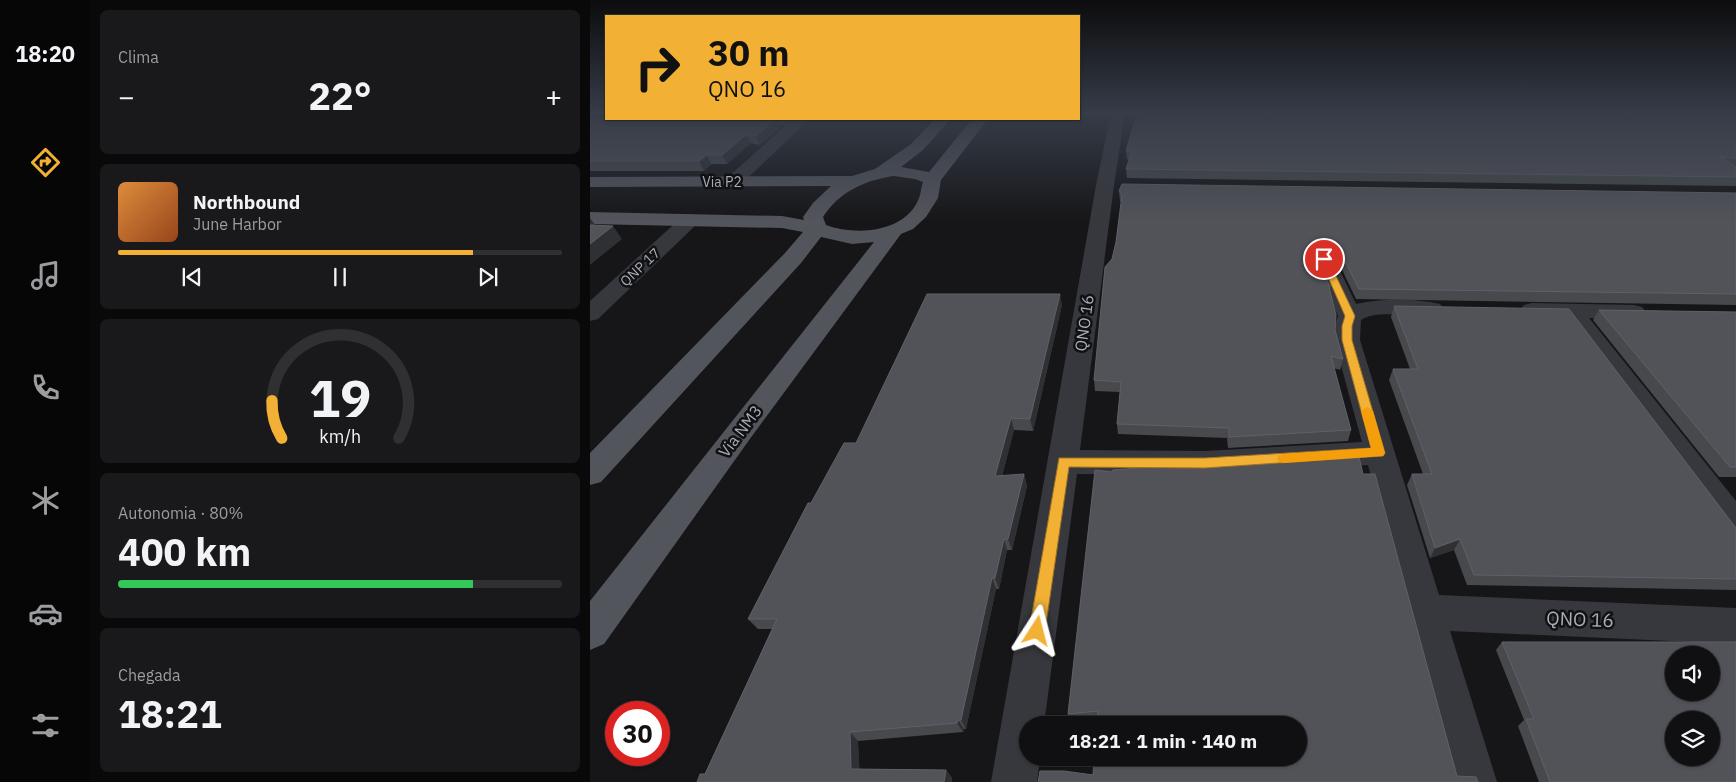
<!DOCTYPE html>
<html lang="pt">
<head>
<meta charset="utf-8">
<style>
	:root { --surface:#101012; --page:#19191b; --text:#f1f3f6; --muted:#9c9d9f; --line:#303032; --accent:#f2b134 }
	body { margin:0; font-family:"IBM Plex Sans",sans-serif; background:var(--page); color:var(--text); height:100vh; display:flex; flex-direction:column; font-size:19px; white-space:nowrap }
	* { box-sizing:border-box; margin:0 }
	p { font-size:16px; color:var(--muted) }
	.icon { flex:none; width:28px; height:28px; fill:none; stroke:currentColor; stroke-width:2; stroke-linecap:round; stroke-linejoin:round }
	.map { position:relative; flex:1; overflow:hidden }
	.sheet { display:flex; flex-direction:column; gap:10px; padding:10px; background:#09090a; width:500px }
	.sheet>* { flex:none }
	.top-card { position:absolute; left:15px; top:15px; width:475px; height:105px; border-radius:0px; box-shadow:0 1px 4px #0004,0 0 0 1px var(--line); background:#f2b134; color:#111; overflow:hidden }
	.fabs { position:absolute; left:1075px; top:646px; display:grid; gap:10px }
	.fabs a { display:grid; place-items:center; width:55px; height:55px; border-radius:50%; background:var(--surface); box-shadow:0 1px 4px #0004,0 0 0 1px var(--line); font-size:25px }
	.speed { position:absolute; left:15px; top:701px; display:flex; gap:10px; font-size:25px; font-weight:700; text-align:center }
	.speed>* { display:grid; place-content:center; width:65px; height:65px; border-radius:50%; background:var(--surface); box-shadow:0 1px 4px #0004,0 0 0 1px var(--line); line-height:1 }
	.speed .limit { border:8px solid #d22; background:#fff; color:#111 }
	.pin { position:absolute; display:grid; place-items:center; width:42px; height:42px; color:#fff; margin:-21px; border:2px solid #fff; border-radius:50%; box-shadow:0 1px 5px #0007 }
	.me { position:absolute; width:55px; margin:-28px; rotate:9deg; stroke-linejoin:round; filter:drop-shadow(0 0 4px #0008) }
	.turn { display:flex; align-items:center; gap:18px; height:105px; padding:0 20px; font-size:22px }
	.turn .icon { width:65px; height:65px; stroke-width:2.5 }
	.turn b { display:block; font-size:35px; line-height:42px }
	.big { font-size:38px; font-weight:700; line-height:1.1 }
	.sheet .widget { flex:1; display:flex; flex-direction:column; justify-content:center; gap:8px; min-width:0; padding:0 18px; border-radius:8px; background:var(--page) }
	.sheet .dial { align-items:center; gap:0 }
	.dial svg { height:130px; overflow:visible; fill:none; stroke:var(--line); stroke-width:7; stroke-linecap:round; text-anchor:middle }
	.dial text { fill:var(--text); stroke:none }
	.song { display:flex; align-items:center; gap:15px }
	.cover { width:60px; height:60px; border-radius:8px; background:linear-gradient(135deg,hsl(30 70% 55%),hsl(20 70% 35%)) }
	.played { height:5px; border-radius:2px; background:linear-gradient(90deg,var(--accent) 80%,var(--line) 80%) }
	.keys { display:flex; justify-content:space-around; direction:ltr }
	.heat { display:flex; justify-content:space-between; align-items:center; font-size:28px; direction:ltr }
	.charge { height:8px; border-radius:4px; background:linear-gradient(90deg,#34c759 80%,var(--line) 0) }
	.trip { position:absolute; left:429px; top:716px; width:288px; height:50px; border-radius:25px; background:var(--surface); box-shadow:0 1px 4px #0004,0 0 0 1px var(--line); font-weight:700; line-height:50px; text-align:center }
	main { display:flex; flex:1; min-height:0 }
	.tabs { display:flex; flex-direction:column; width:90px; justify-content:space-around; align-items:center; background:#060607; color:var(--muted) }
	.tabs .icon { width:35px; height:35px }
	.tabs .active { color:var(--accent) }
	.tabs b { font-size:22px; color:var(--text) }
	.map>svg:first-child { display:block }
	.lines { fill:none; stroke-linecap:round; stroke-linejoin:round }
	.minor { fill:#37383d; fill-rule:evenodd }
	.major { fill:#53555c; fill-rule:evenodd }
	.wall { fill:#47494d }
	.shaded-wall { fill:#2f3033 }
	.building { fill:#525359; stroke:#5f6168; fill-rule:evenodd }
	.route { fill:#f2b134; stroke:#9d7322 }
	.slow { fill:#f59e0b }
	.labels { text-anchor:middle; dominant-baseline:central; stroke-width:5; stroke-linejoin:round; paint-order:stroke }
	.far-street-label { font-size:14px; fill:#a8adb8; stroke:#111113 }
	.street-label { font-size:16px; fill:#a8adb8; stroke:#111113 }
	.near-street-label { font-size:19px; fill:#a8adb8; stroke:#111113 }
</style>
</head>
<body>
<main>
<nav class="tabs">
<b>18:20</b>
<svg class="icon active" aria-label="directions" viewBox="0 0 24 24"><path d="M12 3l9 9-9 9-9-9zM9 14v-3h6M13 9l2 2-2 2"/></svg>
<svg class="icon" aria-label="music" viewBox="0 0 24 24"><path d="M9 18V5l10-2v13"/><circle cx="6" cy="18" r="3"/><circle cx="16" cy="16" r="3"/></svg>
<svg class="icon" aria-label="phone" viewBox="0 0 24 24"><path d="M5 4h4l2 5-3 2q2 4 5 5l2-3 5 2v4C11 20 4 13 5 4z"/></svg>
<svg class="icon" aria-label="climate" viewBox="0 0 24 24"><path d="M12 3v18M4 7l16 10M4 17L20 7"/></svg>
<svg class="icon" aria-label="car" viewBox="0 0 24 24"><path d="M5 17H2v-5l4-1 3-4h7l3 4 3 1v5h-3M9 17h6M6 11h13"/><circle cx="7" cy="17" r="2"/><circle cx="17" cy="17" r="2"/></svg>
<svg class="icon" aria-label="filters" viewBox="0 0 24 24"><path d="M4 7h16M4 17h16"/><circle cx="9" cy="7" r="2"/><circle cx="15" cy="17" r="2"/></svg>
</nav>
<section class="sheet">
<div class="widget"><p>Clima</p>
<div class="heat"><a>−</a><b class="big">22°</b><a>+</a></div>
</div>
<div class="widget">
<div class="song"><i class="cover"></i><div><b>Northbound</b><p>June Harbor</p></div></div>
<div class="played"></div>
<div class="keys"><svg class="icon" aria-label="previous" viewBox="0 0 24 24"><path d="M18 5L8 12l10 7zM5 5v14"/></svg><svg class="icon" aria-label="pause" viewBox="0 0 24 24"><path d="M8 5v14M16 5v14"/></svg><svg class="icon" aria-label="next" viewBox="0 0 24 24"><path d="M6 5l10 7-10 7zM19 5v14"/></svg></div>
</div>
<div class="widget dial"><svg viewBox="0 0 100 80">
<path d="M14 69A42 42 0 1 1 86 69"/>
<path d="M14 69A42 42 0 0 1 8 46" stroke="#f2b134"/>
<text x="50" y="56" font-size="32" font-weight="700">19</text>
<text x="50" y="72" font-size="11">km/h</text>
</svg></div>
<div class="widget"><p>Autonomia · 80%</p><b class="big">400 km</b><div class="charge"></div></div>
<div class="widget"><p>Chegada</p><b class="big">18:21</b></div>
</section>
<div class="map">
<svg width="1146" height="782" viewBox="0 0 1146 782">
	<rect width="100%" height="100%" fill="#161618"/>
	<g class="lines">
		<path class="minor" d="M521,113H535L524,185L490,450L615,451L772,442L744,340L745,325L748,316L723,259L726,254L734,253L742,254L766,304C792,298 825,298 850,304L854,309L850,314C830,319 786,308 771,320L770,340L849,595L1146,608V644L860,631L907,782H861L778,465L615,475L487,474L454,725H438V758H450L447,782H401L506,185Z
			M1072,113H1088L1092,117L1089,120C1082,122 1075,120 1072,113Z
			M142,119H220L149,186L143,187L137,186L134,182L137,178L196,125H149L144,123Z
			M100,214L107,216L110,220L107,224L8,319L0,321V301L93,216Z
			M942,303L1044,305L1052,307L1056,312L1052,317L1044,319L999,318L1146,501V540L1134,536L974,318L942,317L934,315L930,310L934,305Z"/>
		<path class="major" d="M345,119H361L333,150L311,167L339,172L382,119H398L351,180L348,198L336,217L323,229L311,234L162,436L14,644L0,650V601L284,242L262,244L231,237L211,263L11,482L0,485V453L195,253L213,232L192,228L0,224V212L192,216L214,220L213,217L223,203L241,186L0,187V177L262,176L285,169L321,144ZM304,176L325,179L333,182C331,187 331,193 329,198C316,233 265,236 236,225L233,217C249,192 275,180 304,176Z"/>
	</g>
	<path class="wall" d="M1146,117V186L537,178L536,169L539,160L537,159L536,151Z
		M0,118L189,128L170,145L161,143L137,164H121L114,171H0Z
		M529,191L1146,193V305L766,299L744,253L734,251L725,253L740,287V290L745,330L753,359L750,370L744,368L761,430L758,441L638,448L637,438L528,434L527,424L530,392L505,391L504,380L522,259L526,242L531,202L530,201Z
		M472,305L443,431L424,430L412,476L434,474L437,486L422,550H417L409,589H406L376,729H374L373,732L268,741L269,769L356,770L362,778L115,774L182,629H168L158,619L221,503L266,443Z
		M804,306L1146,528V590L877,585L864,550L840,558L817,485L822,474H833L799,380L803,369H820L801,317Z
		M1009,310L1146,312V477H1129L1003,320Z
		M522,472L773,474L867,776L503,775L507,720L480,722L478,714Z
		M912,642L1146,782H949L928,726L934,720L906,650Z"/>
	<path class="shaded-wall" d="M185,119L189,128L170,145L166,136Z
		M157,134L161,143L137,164L132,155Z
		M117,155L121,164L114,171L109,161Z
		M0,218L8,229L0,235Z
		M23,226L32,239L0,265V244Z
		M736,241L734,251L724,253L723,250L726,243Z
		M470,294L472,305L443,431L440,419Z
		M421,418L424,430L409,488L405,476Z
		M434,474L437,486L422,550L418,539Z
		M414,539L417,550L409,589L405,578Z
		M870,539L864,550L840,558L845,548Z
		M402,578L406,589L376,729L371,720Z
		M368,720L374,729L373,732L367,723Z
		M260,732L268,741L270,777L261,769Z
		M356,770L362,778V782H354Z"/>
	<path class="building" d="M547,113H963L1146,117V159L1130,156L1146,167V177L536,169L542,151H536Z
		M0,118L16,119H185L166,136L157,134L132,155H117L109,161H0Z
		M532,184L1146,193V294L769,289L746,243L736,241L726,243L723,250L740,287H739L746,315L745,330L753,359L741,356L761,430L639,437V428L527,424L531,382L504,380L515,267L522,259L526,242L532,195L529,191Z
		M0,225L23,226L0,244Z
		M337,294H470L440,419L421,418L405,476L434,474L418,539H414L405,578H402L371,720H368L367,723L260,732L261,769L356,770L354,782H107L110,774H115L187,619H158L218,503H221L254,443H266Z
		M804,306L979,309L1146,528V579L884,575L870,539L845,548L822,474H842L803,369H828Z
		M1009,310L1146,312V467H1140Z
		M769,457L773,474H785L867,776L886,777L888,782H448L450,771H474L503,775L504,758H708V725H507L508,711L478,714L505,470L522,472L523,470L575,466H616Z
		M912,642H1146V782H960L936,719H944ZM1084,655H1121V692H1084ZM1084,720H1121V758H1084Z"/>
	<linearGradient id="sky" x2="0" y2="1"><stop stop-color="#0c0c0d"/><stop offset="0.51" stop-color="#363c48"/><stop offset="1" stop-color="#363c48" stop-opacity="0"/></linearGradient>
	<rect width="1146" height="222" fill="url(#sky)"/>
	<path class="route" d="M734,256L738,259L765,316L762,326V340L795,453L793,456L615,468L479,467L455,631L453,637L447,639L442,637L439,631L469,458H615L781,448L752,340V326L755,316L730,259Z"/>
	<path class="slow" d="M777,407L783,411L795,453L793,456L694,463L689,462L687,459L689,455L694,454L781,448L771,411Z"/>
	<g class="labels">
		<g class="far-street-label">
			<text x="132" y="182">Via P2</text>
			<text transform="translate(50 267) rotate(-43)">QNP 17</text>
		</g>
		<g class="street-label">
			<text transform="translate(494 323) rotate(-82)">QNO 16</text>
			<text transform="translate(150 431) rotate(-53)">Via NM3</text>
		</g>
		<g class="near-street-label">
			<text transform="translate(990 619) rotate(2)">QNO 16</text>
		</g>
	</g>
</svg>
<div class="fabs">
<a><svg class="icon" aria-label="sound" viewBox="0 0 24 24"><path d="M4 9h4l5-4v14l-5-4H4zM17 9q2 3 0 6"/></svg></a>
<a><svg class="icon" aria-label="layers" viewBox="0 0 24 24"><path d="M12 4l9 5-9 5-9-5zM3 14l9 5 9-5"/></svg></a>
</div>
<div class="speed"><div class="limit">30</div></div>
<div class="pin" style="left:734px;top:259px;background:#d93025"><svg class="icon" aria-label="arrive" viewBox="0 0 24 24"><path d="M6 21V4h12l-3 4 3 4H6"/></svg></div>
<svg class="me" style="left:447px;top:631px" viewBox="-20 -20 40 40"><path d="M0-17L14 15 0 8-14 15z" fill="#f2b134" stroke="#fff" stroke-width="4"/></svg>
<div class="trip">18:21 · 1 min · 140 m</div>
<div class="top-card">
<div class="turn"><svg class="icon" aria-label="right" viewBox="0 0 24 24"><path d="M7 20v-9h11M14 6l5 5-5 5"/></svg><div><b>30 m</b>QNO 16</div></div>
</div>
</div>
</main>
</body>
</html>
